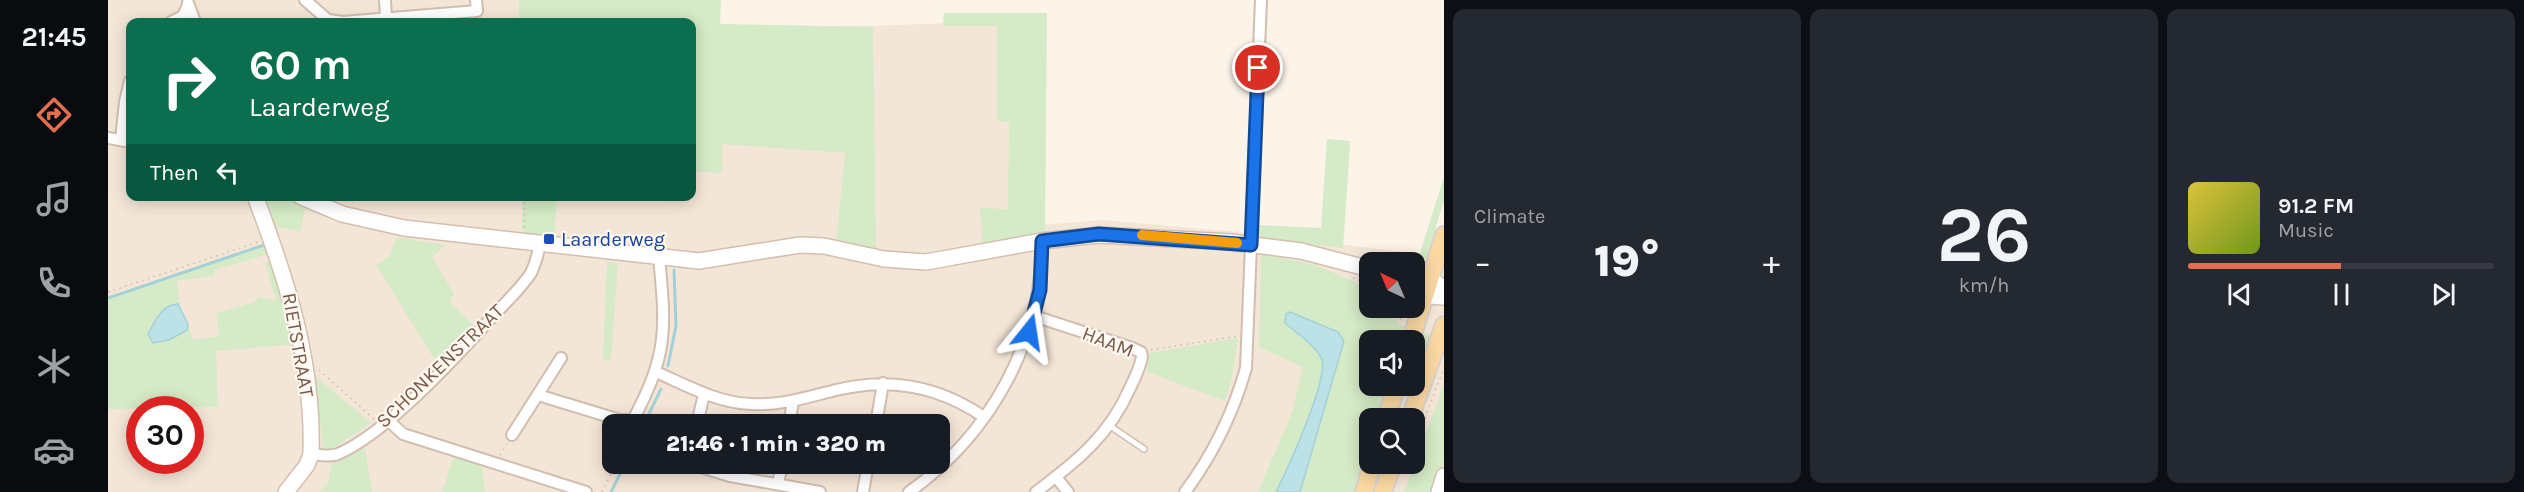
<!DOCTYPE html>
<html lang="en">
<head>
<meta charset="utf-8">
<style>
	:root { --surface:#171b24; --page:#242831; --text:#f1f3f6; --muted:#9ea1a6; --line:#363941; --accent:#e46e4f }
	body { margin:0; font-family:Karla,sans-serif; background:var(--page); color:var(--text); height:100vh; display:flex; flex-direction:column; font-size:22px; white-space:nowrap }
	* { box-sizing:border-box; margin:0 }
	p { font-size:20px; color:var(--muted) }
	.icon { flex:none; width:33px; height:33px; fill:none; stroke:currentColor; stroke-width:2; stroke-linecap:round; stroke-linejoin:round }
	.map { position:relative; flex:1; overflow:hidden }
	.sheet { display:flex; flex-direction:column; gap:9px; padding:9px; background:#0d0f14; width:1080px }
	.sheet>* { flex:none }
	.top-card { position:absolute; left:18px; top:18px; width:570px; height:183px; border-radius:12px; box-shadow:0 3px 15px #0003; background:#0b6e4f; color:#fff; overflow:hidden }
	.needle { width:39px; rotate:316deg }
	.tools { position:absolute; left:1251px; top:252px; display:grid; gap:12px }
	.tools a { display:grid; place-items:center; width:66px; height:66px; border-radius:12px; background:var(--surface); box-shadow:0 3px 15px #0003; font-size:30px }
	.speed { position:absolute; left:18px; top:396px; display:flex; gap:12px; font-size:30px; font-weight:700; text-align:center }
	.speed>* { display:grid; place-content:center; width:78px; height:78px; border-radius:50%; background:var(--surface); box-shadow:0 3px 15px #0003; line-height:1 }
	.speed .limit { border:9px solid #d22; background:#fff; color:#111 }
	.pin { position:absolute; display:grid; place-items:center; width:51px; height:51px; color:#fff; margin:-26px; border:3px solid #fff; border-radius:50%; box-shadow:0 2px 6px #0007 }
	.me { position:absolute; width:66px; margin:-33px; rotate:15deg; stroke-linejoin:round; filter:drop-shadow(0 0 4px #0008) }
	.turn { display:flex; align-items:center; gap:21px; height:126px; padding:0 24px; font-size:27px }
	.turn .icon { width:78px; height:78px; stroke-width:2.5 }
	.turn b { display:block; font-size:42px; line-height:51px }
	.then { display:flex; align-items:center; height:57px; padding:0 24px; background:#0003; gap:12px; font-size:22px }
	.big { font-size:45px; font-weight:800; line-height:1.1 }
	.sheet .card { flex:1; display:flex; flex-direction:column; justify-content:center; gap:9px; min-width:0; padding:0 21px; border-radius:12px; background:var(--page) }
	.sheet .dial { align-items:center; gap:0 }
	.dial b { font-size:78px; line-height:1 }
	.song { display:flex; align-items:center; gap:18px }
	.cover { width:72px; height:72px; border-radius:9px; background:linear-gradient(135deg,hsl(50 70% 55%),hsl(80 70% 35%)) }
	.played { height:6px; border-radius:3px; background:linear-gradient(90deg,var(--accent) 50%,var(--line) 50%) }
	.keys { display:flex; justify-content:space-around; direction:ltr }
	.heat { display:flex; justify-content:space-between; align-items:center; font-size:33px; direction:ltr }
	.sheet .tiles { flex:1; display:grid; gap:9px; grid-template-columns:repeat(3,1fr) }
	.trip { position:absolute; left:494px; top:414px; width:348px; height:60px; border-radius:12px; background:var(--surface); box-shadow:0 3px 15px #0003; font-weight:800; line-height:60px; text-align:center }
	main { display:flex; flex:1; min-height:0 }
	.tabs { display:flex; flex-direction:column; width:108px; justify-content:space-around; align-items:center; background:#090b0e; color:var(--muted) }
	.tabs .icon { width:42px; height:42px }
	.tabs .on { color:var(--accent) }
	.tabs b { font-size:27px; color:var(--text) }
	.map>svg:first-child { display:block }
	.residential { fill:#f4e6d7; fill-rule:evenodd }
	.green { fill:#d5eac6 }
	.water { fill:#bce1e6; stroke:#a3d1d8; stroke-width:1.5 }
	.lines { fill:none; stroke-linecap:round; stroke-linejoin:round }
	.stream { stroke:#a3d1d8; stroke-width:3 }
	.lane-casing { stroke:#d1beb0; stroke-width:8 }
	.street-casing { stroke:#d1beb0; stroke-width:14 }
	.secondary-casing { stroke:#d4beae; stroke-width:18 }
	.primary-casing { stroke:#d9d1cd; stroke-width:20 }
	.path { stroke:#d7b6a3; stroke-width:1.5; stroke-dasharray:1.5 4.5; stroke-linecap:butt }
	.lane { stroke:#fff; stroke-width:5 }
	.street { stroke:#fff; stroke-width:10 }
	.secondary { stroke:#fff; stroke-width:15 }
	.primary { stroke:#fad8a2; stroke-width:16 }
	.route-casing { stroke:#114b97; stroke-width:15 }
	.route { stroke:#1a73e8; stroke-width:10 }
	.slow { stroke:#f59e0b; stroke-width:10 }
	.transit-dot { fill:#1a4fb4; stroke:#fff8ef; stroke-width:2 }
	.labels { text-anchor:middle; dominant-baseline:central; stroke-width:4.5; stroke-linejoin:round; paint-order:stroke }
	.transit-label { font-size:20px; fill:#164399; stroke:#fff8ef; text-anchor:start }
	.street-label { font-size:20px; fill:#775a4c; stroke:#fff8ef }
</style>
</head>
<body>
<main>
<nav class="tabs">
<b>21:45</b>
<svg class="icon on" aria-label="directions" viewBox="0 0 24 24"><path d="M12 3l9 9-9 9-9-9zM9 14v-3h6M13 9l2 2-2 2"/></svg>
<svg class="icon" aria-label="music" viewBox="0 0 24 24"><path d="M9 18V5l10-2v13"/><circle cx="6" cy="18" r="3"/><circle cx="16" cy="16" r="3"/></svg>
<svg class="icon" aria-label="phone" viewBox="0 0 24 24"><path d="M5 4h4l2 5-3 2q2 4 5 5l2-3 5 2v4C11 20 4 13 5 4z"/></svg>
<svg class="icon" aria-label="climate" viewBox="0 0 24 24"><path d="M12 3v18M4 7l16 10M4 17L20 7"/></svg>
<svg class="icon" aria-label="car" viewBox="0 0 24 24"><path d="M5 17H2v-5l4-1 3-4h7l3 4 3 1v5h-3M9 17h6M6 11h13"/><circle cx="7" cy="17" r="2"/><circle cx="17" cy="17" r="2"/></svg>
</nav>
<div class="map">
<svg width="1336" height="492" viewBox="0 0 1336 492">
	<rect width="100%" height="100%" fill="#fcf4e8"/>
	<path class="residential" d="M0,0H419L420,22H22V196H584V32L932,20L933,225L994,220L1121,231L1305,253L1336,260V492H0ZM1262,262H1306V308H1262ZM1262,340H1306V386H1262ZM32,410H82V460H32ZM1262,418H1306V464H1262ZM504,424H831V464H504Z"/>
	<path class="green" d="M411,0H613L612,24L765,27L768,251L728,244L737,153L614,144V173L584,172V22H363L411,18Z
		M836,13H939L937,237L875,247L872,208L900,209L901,122L889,121V26H835Z
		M1219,139L1241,141L1242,145L1235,248L1148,237L1149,225L1213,228Z
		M1336,177V201L1318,259H1310Z
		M152,197H184L202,209L219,213L218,217L197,210L192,231L168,227L160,205Z
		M414,197H449L446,241L414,237Z
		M288,237L338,245L324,257L346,294L342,301L369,329L330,365L268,265L282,256Z
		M160,244L163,253L107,270L106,276L69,281L72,307L70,304L51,315L41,338L45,343L61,340L79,330L80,324L85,340L111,336L108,313L147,302L151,297L168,301L157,263L165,261L189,347L180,345L108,351L110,407L0,409V299Z
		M1153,253L1210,266L1261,288L1262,308H1282L1290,323L1301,329L1297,340H1262V386H1283L1273,418H1262L1261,454L1249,492H1192L1234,350L1230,332L1183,312L1178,313V324C1188,333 1210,346 1214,360C1220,381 1179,470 1168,492H1150L1184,413L1195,367L1151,347Z
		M499,262L510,263L503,361L495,359Z
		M1311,331L1322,335L1307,379V346Z
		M1130,338L1124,378L1117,401L1039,372L1041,353Z
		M206,375L263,423L220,452L215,448Z
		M1336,384V461L1326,492H1296Z
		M257,448L264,492H211L220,483L224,462Z
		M346,456L374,464L377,492H334Z"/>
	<path class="water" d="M70,304L80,324L79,330L61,340L45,343L40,334C48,320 53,305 70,304Z
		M1182,312L1230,332L1236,341L1192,492H1168C1179,470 1220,381 1214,360C1209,346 1188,333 1177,323L1178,314Z"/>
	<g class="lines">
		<path class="stream" d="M0,298L159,244
			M560,366L568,326L566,270
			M536,424L553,389
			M503,492L517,464"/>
		<defs>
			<path id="lane" d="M1002,426L1036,449"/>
			<path id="street" d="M197,0L220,20L235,22L369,11L368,0
				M277,0L278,18
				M80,3L87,22
				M63,22L75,16L80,5
				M0,138L22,142
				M13,140L17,102L22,81
				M926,316L1024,348L1033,352L1034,357C1032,368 1027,378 1022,388C1001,436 969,461 928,492
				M548,372C578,385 609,403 643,404C673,406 699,397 728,390C781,377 831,386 876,417
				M430,395L512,420H525C560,354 558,330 551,257
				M280,420L295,434L478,492
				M589,424L596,394
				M681,424L685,402
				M768,424L775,383
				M404,435L453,358
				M203,454C212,455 222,457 230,454C279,433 350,355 387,314C399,301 413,288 423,273C428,263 430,254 432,243
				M583,464L622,476L712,492
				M948,477L960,492
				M670,484L674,464
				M755,492L760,464
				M801,492C883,434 934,341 934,241
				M1077,492C1106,453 1125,414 1138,368L1153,0"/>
			<path id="secondary" d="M147,196C179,280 206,363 203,454L199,465L178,492
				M192,196L234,214L296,228L591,261L692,245L716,246L776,259L818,262L934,241L991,235L1123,242L1193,251L1262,269
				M1306,275L1322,278L1336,289
				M1306,291L1317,296L1336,297
				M1331,492L1336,476"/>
			<path id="primary" d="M1303,340L1336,235
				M1278,418L1289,386
				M1302,418L1336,325
				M1256,492L1264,464
				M1275,492L1285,464"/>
		</defs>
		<use href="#lane" class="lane-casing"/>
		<use href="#street" class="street-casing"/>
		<use href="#secondary" class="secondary-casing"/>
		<use href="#primary" class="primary-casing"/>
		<path class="path" d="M416,196L417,229
			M1273,261L1281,262
			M1245,278L1262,285
			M0,292L150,242
			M1286,308L1294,322
			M1043,350L1130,336
			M211,370L266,419
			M1306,446L1336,368
			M392,455L399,444
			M1298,469L1300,464
			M494,492L508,464"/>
		<use href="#lane" class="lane"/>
		<use href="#street" class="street"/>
		<use href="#secondary" class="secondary"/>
		<use href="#primary" class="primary"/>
	</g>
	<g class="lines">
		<defs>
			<path id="route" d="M921,332L932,290L934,241L991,234L1143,245L1150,68"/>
		</defs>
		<use href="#route" class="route-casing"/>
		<use href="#route" class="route"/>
		<path class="slow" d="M1034,235L1129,243"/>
	</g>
	<rect class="transit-dot" x="435" y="233" width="12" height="12" rx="3"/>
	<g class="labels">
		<g class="transit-label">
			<text x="453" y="239">Laarderweg</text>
		</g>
		<g class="street-label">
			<text transform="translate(1000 342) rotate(21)">HAAM</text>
			<text transform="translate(190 345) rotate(80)">RIETSTRAAT</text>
			<text transform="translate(332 366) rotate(-44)">SCHONKENSTRAAT</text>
		</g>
	</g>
</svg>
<div class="tools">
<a><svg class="needle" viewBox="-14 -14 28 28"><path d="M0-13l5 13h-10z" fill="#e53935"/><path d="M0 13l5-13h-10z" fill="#9ea1a6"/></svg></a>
<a><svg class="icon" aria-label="sound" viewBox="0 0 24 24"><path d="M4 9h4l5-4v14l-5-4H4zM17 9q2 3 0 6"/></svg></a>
<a><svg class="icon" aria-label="search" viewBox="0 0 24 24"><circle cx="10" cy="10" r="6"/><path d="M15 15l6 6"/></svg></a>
</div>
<div class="speed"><div class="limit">30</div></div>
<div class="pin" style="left:1150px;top:68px;background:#d93025"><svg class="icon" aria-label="arrive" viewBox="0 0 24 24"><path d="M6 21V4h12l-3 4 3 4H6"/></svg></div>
<svg class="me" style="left:921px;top:332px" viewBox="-20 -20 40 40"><path d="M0-17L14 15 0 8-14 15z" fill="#1a73e8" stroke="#fff" stroke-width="4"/></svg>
<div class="trip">21:46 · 1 min · 320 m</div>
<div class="top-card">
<div class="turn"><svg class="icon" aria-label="right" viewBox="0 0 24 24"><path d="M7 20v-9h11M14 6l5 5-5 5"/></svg><div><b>60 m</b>Laarderweg</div></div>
<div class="then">Then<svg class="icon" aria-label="left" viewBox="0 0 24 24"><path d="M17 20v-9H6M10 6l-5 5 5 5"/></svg></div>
</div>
</div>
<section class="sheet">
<div class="tiles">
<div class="card"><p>Climate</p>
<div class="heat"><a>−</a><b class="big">19°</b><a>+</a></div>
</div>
<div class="card dial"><b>26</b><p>km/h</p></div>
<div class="card">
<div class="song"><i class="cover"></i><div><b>91.2 FM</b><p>Music</p></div></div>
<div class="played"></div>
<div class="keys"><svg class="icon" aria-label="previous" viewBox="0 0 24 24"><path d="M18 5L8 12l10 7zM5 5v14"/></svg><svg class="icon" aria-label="pause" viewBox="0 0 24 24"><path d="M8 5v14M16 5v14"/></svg><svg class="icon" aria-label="next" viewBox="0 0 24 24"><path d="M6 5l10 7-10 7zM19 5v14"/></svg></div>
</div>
</div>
</section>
</main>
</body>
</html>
